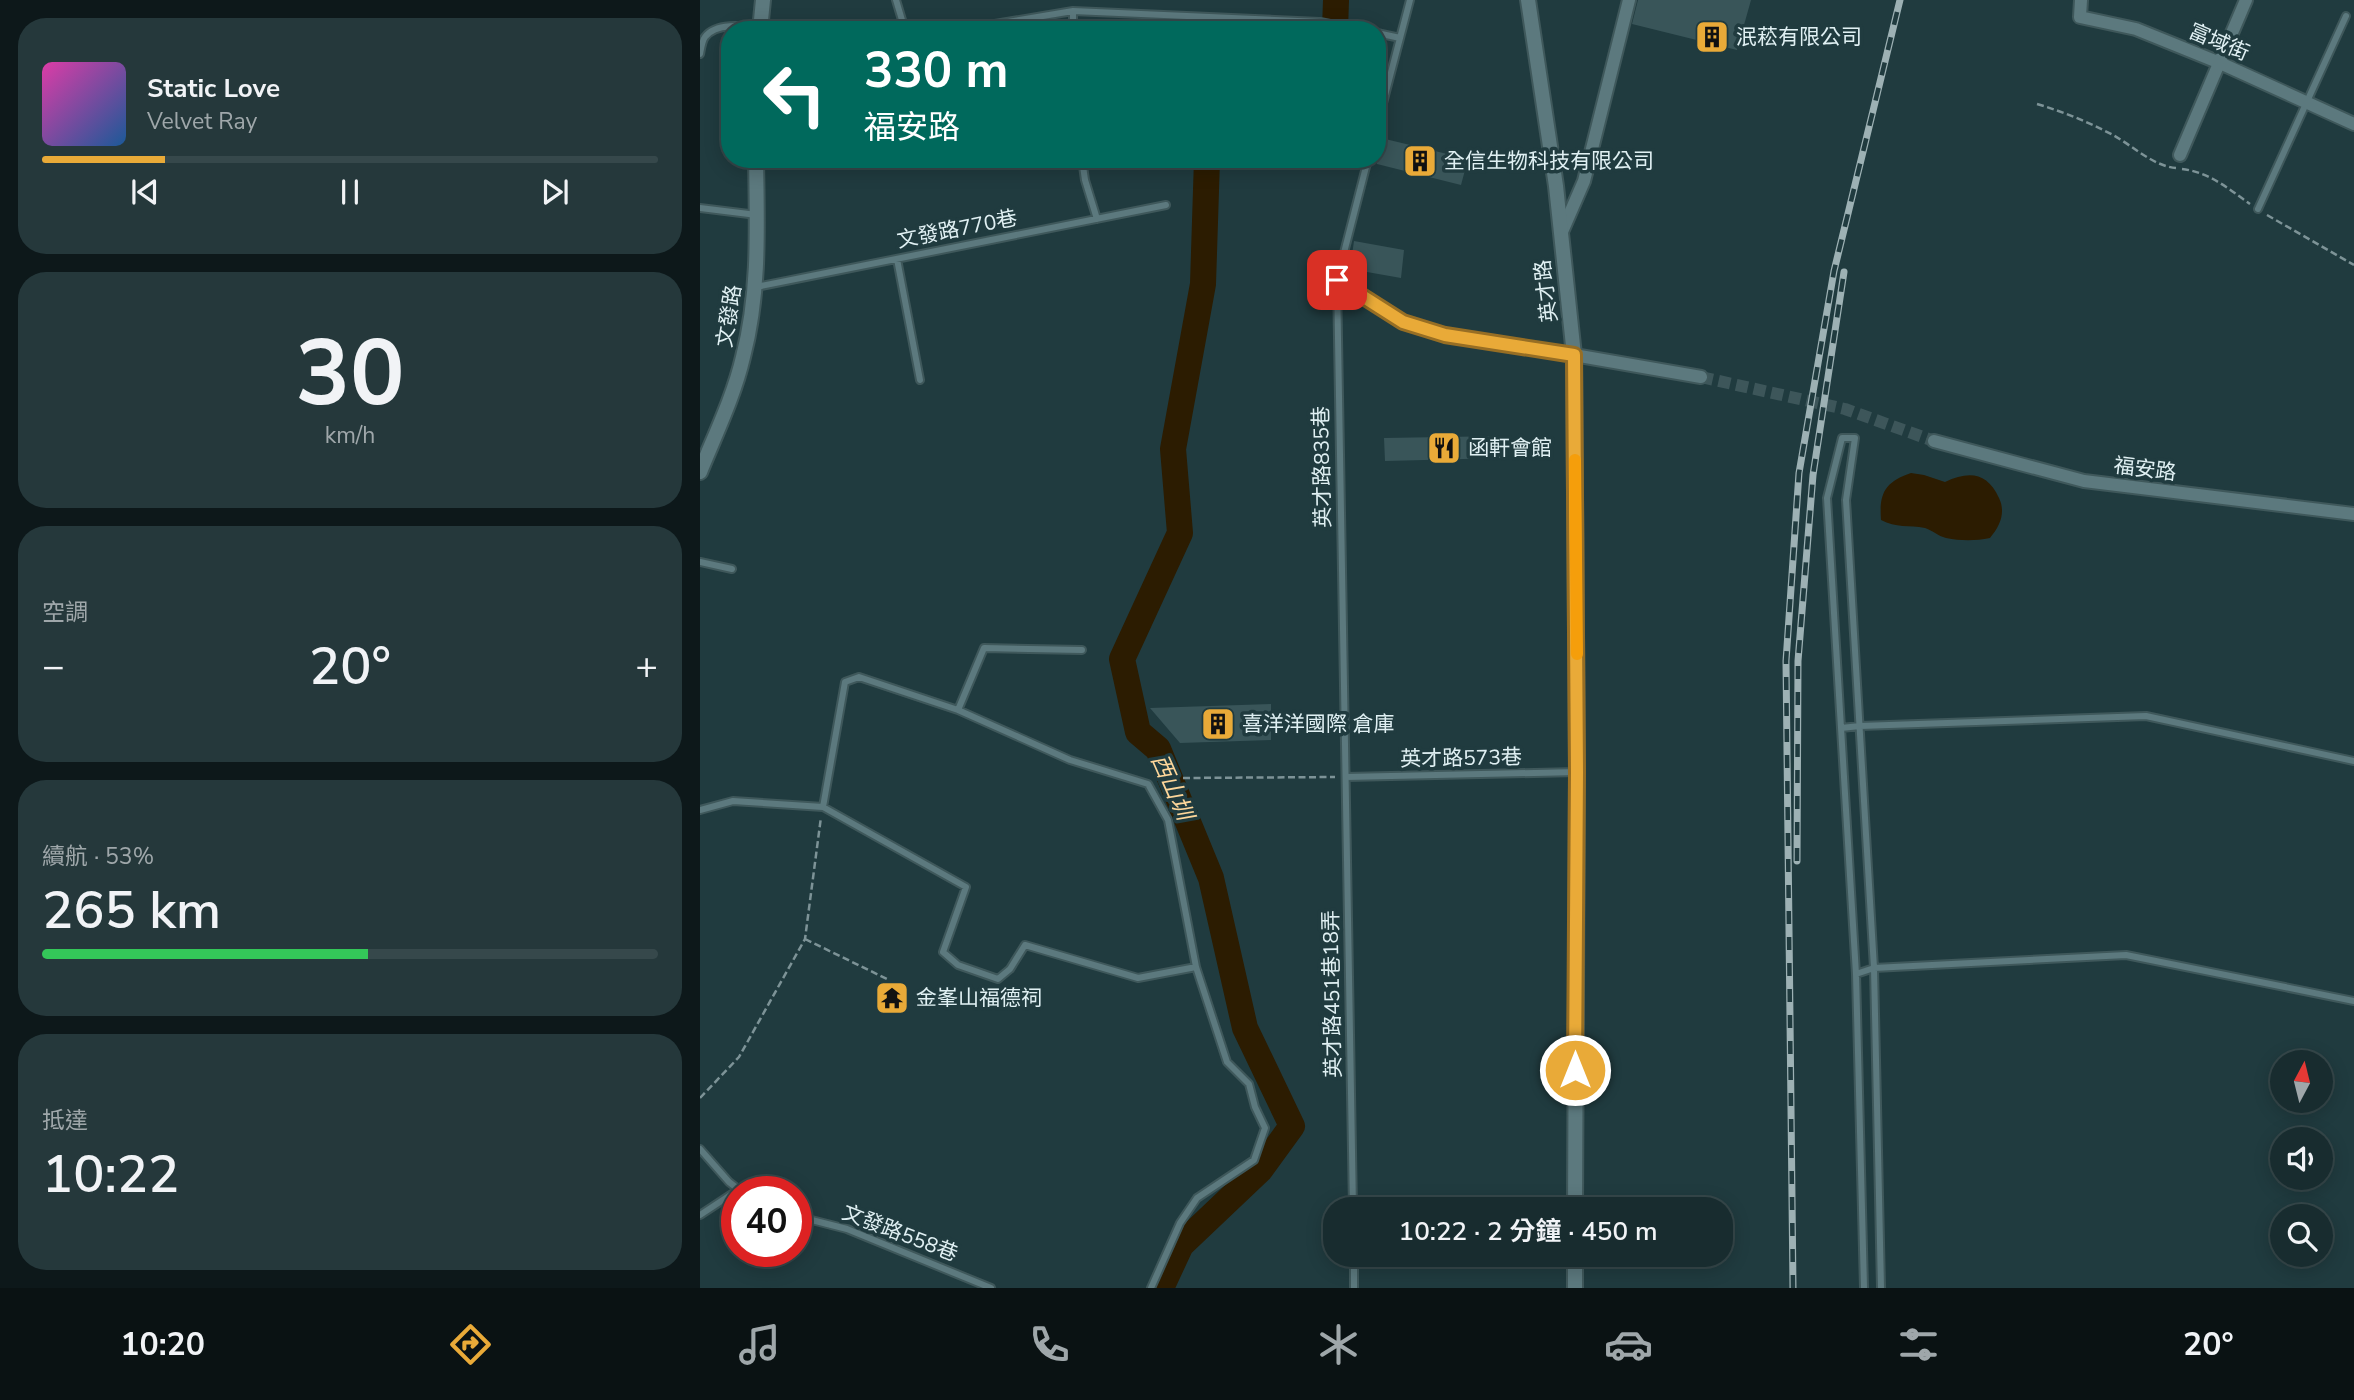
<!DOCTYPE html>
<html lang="zh-TW">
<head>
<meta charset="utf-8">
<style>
	:root { --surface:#182c2f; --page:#25383b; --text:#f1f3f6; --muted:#9fa7aa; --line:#36484b; --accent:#e9aa38 }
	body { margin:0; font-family:"Nunito Sans","Noto Sans TC",sans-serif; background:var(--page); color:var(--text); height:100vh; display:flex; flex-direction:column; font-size:26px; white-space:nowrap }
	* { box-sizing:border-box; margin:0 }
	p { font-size:23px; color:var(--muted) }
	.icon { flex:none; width:38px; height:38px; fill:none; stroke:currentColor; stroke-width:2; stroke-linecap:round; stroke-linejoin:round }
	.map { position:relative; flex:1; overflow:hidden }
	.details { display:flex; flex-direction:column; gap:18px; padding:18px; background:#0d181a; width:700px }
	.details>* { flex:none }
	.top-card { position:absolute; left:21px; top:21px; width:665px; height:147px; border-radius:28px; box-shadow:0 4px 18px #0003,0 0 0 2px var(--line); background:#00695c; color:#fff; overflow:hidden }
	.needle { width:46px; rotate:7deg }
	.fabs { position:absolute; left:1570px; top:1050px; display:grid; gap:14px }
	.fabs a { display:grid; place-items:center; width:63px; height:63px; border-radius:50%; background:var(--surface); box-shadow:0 4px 18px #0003,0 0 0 2px var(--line); font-size:35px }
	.speed { position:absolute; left:21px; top:1176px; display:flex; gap:14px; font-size:35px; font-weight:700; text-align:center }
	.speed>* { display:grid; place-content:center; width:91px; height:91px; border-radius:50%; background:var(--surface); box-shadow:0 4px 18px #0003,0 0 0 2px var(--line); line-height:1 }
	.speed .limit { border:10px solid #d22; background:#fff; color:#111 }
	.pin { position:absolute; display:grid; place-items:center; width:60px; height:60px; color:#fff; margin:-30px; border-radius:14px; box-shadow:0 4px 10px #0006 }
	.me { position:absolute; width:77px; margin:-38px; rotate:0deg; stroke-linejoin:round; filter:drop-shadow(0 0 5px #0008) }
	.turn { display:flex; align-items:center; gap:24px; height:147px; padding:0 28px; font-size:32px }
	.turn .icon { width:91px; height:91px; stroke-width:2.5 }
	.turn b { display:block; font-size:49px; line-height:60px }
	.big { font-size:52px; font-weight:600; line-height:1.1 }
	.details .card { flex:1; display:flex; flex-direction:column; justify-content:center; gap:10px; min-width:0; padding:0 24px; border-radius:28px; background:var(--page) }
	.details .dial { align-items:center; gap:0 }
	.dial b { font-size:91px; line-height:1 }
	.song { display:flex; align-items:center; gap:21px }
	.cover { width:84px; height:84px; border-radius:10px; background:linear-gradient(135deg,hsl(320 70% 55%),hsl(210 70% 35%)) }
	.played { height:7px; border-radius:4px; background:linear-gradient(90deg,var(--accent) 20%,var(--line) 20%) }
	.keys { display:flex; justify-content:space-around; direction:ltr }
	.heat { display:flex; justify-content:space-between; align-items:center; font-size:38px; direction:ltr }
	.charge { height:10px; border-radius:5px; background:linear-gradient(90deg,#34c759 53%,var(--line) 0) }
	.trip { position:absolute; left:623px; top:1197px; width:410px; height:70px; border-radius:28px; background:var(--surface); box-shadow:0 4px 18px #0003,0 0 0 2px var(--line); font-weight:600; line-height:70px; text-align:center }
	.dock { display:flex; height:112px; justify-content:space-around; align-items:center; background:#0a1213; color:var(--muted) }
	.dock .icon { width:49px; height:49px }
	.dock .on { color:var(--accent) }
	.dock b { font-size:32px; color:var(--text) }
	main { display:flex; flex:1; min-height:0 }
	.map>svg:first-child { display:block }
	.water { fill:#2c1c01 }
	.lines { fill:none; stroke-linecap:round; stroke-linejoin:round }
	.river { stroke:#2c1c01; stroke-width:26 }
	.building { fill:#395559 }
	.minor-tunnel { stroke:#3d565a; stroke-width:12; stroke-dasharray:12 6; stroke-linecap:butt }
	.service-casing { stroke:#3f585b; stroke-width:10 }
	.minor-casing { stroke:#3f585b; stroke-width:16 }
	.tertiary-casing { stroke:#3f585b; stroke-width:18 }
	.path { stroke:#7d9397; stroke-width:2.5; stroke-dasharray:7 3.5; stroke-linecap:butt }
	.service { stroke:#5c797e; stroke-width:6 }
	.minor { stroke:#5c797e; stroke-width:12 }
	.tertiary { stroke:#5c797e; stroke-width:14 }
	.rail-casing { stroke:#9db1b4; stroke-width:7 }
	.rail { stroke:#203b3f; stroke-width:4.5; stroke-dasharray:13; stroke-linecap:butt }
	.route-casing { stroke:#976e24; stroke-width:18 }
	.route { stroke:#e9aa38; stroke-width:12 }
	.slow { stroke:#f59e0b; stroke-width:12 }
	.labels { text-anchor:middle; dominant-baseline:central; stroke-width:7; stroke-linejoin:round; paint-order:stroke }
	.poi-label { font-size:21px; fill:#e0f0f3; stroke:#203b3f; text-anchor:start }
	.street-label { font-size:21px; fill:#e0f0f3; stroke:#203b3f }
	.water-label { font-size:23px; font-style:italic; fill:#fdd69a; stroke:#203b3f }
</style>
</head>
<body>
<main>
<section class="details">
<div class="card">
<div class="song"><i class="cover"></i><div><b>Static Love</b><p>Velvet Ray</p></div></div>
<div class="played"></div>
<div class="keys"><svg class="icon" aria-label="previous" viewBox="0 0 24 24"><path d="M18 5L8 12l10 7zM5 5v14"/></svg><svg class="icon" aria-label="pause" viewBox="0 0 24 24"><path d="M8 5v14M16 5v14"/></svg><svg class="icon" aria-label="next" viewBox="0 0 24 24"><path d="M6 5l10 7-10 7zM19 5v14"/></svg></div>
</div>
<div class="card dial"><b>30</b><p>km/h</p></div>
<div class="card"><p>空調</p>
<div class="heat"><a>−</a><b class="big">20°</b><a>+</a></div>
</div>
<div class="card"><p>續航 · 53%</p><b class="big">265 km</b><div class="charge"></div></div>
<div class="card"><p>抵達</p><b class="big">10:22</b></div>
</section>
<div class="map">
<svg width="1654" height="1288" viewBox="0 0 1654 1288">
	<rect width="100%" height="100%" fill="#203b3f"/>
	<path class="water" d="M1211,473L1224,475L1245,482C1269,471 1287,472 1299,498C1303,506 1303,515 1299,524C1297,529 1293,534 1290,538C1275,541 1261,541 1246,538C1238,536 1232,530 1225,528C1209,525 1196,528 1181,520C1179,493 1185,482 1211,473Z"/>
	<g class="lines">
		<path class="river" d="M635,30L636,0
			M461,1288L481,1245L560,1170L592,1126L545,1028L511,878L458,749L438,732L422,659L480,533L473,449L503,284L507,159"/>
	</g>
	<path class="building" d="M938,0H1051L1037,50L932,24Z
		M677,137L768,159L761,185L677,164Z
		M654,241L704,250L701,278L650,269Z
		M804,436V458L685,461L684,438Z
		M571,704V740L480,743L450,708Z"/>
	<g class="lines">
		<path class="minor-tunnel" d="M1001,377L1145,409L1234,441"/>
		<defs>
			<path id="service" d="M196,0L205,30
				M259,30L373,11L620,22L660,30
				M373,30V11
				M677,33L700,38
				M0,54C1,49 2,41 5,37C16,22 44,26 60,28
				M677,126L710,0
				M382,159L385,180L397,219
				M0,208L57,215
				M1558,209L1646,16
				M197,259L220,380
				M637,280L703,322L745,336L873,355
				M56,287L466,205
				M0,562L32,569
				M258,710L284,648L382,650
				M1141,728L1160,726L1446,716L1654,761
				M646,777L877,772
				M123,807L145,682L159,677L258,710L370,760L448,784L468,820L496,967L527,1062L549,1084L555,1107L565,1128L554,1160L497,1198L480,1223L451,1288
				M0,810L33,801L123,807L266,887L243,952L258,965L298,979L310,969L325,945L438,978L496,967
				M1156,974L1174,968L1426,955L1654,1001
				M0,1149L29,1182L42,1192
				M653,1209L637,280L668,159
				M0,1215L38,1190
				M96,1216L147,1229L291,1288
				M654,1255V1288
				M1164,1288L1156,974L1127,498L1142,438H1155L1146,500L1174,968L1181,1288"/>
			<path id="minor" d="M1381,0L1380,17L1436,29L1520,63L1654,124
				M1480,155L1546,0
				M861,234L884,181L929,0
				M874,355L1001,377
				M1234,441L1384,481L1654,514"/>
			<path id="tertiary" d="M828,0L856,186L874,355L877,772L875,1209
				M60,30L63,0
				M0,472C15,435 34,396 43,357C60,292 57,226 56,159
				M875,1288V1255"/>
		</defs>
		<use href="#service" class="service-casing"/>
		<use href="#minor" class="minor-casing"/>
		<use href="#tertiary" class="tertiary-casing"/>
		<path class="path" d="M1337,104C1364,112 1388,122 1413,135C1433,146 1453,166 1476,168
			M1482,169C1509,172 1529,189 1550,204
			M1567,215L1654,265
			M483,778L635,777
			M105,939L189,980
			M0,1098L39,1057L105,939L121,817"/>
		<use href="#service" class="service"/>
		<use href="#minor" class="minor"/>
		<use href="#tertiary" class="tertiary"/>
		<defs>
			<path id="rail" d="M1097,861L1098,661L1113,475L1144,272
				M1093,1288L1086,661L1099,473L1134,271L1200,0"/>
		</defs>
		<use href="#rail" class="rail-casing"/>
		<use href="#rail" class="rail"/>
	</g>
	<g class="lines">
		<defs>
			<path id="route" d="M637,280L703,322L745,335L874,355L877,772L875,1070"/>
		</defs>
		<use href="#route" class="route-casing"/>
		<use href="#route" class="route"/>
		<path class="slow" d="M875,460L877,654"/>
	</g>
	<defs>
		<symbol id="building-square" viewBox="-11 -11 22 22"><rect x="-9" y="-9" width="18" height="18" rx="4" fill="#e9aa38" stroke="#203b3f"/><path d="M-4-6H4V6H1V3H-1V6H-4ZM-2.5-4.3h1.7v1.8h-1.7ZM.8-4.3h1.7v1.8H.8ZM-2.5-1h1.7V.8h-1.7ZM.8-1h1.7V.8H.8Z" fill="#111"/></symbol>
		<symbol id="restaurant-square" viewBox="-11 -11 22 22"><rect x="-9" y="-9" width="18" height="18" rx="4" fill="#e9aa38" stroke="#203b3f"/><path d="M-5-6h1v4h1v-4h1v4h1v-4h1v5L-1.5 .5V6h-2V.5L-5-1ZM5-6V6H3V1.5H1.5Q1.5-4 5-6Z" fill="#111"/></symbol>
		<symbol id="temple-square" viewBox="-11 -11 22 22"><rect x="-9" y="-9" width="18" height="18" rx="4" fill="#e9aa38" stroke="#203b3f"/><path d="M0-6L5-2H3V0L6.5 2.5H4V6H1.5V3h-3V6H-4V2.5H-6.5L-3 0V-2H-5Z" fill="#111"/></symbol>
	</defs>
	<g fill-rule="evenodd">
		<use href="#building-square" x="993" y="18" width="38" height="38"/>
		<use href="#building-square" x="701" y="142" width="38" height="38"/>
		<use href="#restaurant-square" x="725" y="429" width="38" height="38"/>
		<use href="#building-square" x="499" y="705" width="38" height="38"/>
		<use href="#temple-square" x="173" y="979" width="38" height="38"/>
	</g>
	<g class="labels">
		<g class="poi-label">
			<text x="1036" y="37">泯菘有限公司</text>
			<text x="744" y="161">全信生物科技有限公司</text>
			<text x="768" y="448">函軒會館</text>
			<text x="542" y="724">喜洋洋國際 倉庫</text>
			<text x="216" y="998">金峯山福德祠</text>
		</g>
		<g class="street-label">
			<text transform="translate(1519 42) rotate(23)">富域街</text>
			<text transform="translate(257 229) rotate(-11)">文發路770巷</text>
			<text transform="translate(846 291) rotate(-97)">英才路</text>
			<text transform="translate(29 316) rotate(-81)">文發路</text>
			<text transform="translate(622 467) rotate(-91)">英才路835巷</text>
			<text transform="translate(1445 469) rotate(7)">福安路</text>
			<text transform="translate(761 758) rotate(-1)">英才路573巷</text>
			<text transform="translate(632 994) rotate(-91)">英才路451巷18弄</text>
			<text transform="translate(200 1233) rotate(21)">文發路558巷</text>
		</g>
		<g class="water-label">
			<text transform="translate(472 787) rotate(66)">西山圳</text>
		</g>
	</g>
</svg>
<div class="fabs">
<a><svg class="needle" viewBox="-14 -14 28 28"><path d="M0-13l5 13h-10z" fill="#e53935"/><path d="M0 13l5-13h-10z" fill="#9fa7aa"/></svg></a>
<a><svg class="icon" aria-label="sound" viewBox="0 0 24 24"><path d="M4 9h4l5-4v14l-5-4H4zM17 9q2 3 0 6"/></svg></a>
<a><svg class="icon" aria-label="search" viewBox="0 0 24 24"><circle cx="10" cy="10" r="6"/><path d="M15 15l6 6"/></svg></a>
</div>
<div class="speed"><div class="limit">40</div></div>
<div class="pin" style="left:637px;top:280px;background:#d93025"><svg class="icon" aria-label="arrive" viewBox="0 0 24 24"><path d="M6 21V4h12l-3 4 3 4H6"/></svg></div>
<svg class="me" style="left:875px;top:1070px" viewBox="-20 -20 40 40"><circle r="17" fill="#e9aa38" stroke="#fff" stroke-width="3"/><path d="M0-11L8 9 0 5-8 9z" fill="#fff"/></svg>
<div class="trip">10:22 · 2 分鐘 · 450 m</div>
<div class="top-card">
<div class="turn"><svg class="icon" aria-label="left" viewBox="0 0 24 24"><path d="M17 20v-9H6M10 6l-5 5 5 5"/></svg><div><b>330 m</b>福安路</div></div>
</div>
</div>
</main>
<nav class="dock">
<b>10:20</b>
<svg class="icon on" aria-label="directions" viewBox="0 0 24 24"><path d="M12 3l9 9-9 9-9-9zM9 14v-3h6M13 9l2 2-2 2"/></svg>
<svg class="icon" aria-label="music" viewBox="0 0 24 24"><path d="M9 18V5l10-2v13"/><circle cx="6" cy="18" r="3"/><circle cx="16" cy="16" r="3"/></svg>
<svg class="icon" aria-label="phone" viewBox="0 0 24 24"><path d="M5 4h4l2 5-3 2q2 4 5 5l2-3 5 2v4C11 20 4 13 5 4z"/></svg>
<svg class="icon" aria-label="climate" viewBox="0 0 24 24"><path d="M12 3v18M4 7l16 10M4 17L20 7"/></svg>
<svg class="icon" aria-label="car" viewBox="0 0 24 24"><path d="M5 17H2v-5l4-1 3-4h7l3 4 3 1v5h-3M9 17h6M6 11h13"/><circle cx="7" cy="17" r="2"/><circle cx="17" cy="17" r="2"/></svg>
<svg class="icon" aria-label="filters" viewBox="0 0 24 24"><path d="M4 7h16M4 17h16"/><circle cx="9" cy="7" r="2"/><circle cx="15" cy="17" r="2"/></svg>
<b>20°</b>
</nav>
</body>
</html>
